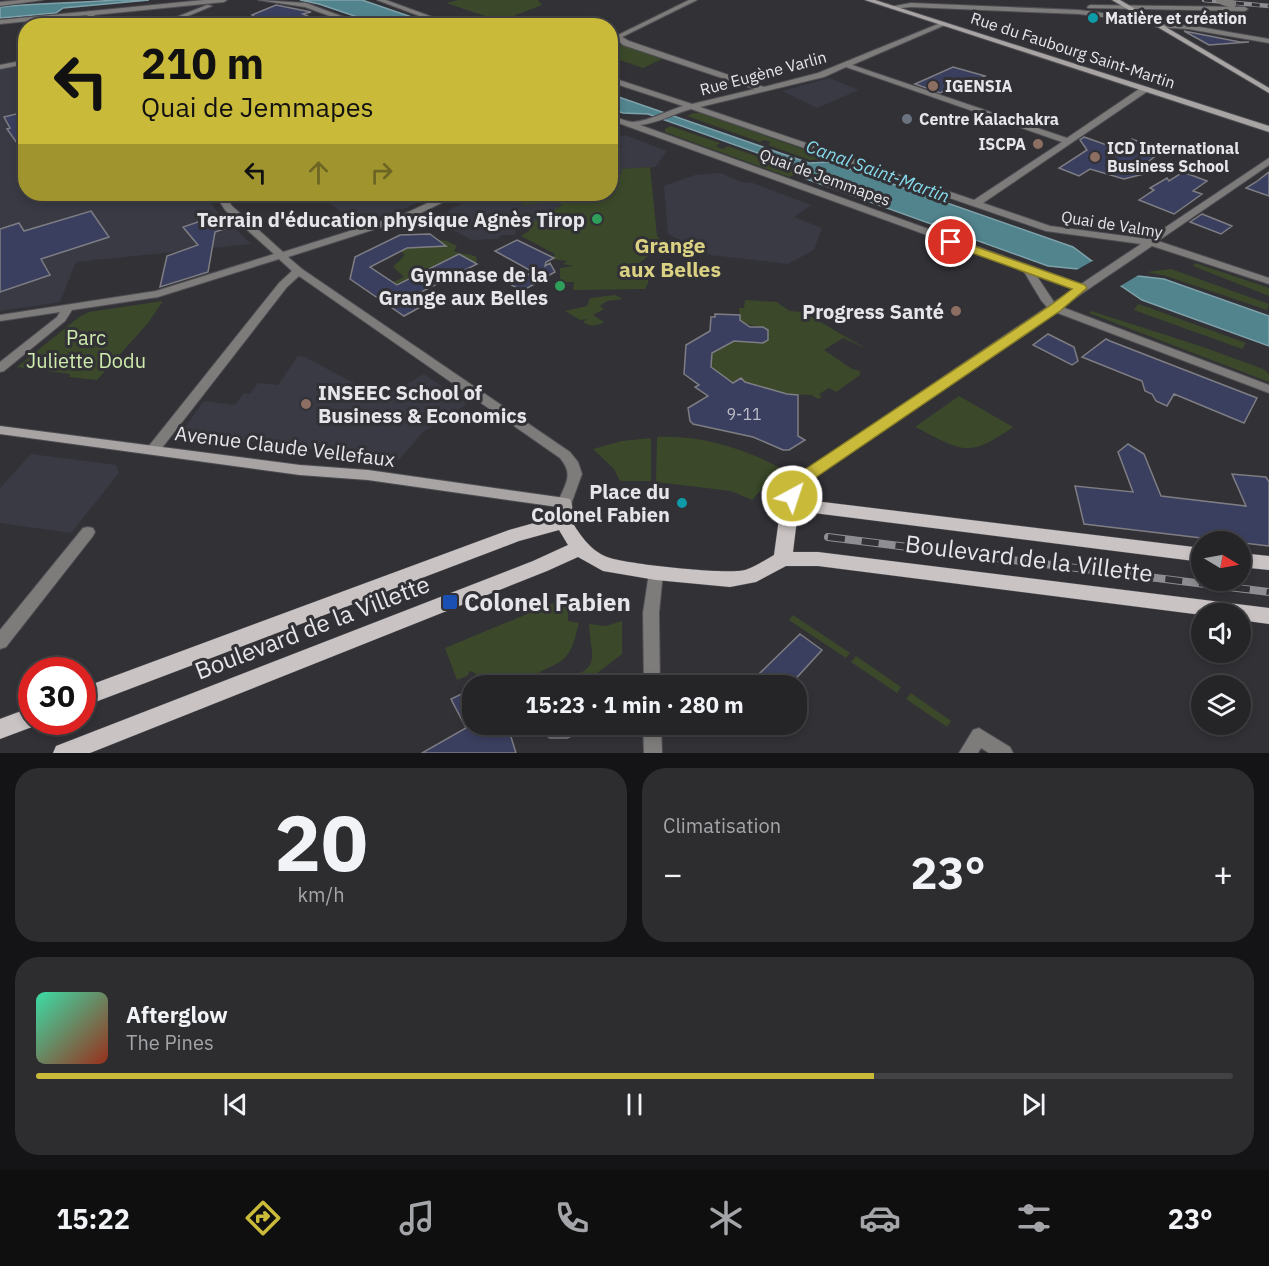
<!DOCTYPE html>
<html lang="fr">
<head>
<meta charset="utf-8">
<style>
	:root { --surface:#252528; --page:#2d2d30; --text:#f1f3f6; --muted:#a3a5a8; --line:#424245; --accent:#c9ba3a }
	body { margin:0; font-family:"IBM Plex Sans",sans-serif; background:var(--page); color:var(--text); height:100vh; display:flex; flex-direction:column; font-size:22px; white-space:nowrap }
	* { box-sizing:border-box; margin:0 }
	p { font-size:20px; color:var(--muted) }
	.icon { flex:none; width:33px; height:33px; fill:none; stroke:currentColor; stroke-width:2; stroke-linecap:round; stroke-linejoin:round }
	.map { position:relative; height:753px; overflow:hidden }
	.side { display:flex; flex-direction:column; gap:15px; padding:15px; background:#141416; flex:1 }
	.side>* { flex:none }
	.hud { position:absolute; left:18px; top:18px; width:600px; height:183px; border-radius:24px; box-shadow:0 3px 9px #0003,0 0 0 2px var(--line); background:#c9ba3a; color:#111; overflow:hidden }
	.needle { width:39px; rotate:100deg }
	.fabs { position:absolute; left:1191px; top:531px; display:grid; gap:12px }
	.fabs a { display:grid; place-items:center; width:60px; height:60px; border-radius:50%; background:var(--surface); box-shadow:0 3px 9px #0003,0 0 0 2px var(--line); font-size:30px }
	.speed { position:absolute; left:18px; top:657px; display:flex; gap:12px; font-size:30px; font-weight:700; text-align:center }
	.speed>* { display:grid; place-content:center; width:78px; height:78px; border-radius:50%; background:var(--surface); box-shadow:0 3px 9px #0003,0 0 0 2px var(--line); line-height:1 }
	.speed .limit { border:9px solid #d22; background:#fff; color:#111 }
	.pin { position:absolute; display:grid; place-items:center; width:51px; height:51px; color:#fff; margin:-26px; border:3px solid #fff; border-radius:50%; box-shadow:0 2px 6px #0007 }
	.me { position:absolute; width:66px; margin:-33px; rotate:40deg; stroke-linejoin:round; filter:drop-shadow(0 0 4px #0008) }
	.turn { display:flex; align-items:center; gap:21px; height:126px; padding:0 24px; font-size:27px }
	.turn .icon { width:78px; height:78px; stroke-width:2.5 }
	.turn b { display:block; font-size:42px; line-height:51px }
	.lanes { display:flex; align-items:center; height:57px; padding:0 24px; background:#0003; justify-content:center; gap:30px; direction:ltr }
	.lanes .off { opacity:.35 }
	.big { font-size:45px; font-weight:700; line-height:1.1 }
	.side .widget { flex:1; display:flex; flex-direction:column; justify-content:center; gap:9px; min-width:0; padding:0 21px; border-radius:24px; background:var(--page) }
	.side .dial { align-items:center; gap:0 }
	.dial b { font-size:78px; line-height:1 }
	.song { display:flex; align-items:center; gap:18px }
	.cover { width:72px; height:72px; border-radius:9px; background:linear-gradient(135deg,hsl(160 70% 55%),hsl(10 70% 35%)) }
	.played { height:6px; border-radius:3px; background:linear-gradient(90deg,var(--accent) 70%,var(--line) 70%) }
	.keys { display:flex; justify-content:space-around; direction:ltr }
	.heat { display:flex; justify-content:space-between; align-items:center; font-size:33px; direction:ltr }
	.side .tiles { flex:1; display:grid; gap:15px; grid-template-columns:1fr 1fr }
	.widget:last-child { grid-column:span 2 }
	.trip { position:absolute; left:462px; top:675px; width:345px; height:60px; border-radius:24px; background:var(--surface); box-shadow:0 3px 9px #0003,0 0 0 2px var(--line); font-weight:700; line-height:60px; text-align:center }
	.menu { display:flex; height:96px; justify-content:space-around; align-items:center; background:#0f0f10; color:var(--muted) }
	.menu .icon { width:42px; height:42px }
	.menu .on { color:var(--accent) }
	.menu b { font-size:27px; color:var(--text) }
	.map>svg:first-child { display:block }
	.built { fill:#3a3a45 }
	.green { fill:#3b492a }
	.water { fill:#52848e; stroke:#7ea1aa; stroke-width:1.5 }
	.pier { fill:#313136 }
	.building { fill:#3b3f5f; stroke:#7d7d83; stroke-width:1.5 }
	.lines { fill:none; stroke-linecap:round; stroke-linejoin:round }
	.street-casing { stroke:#4e4e53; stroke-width:2 }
	.secondary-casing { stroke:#4e4e53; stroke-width:2 }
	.primary-casing { stroke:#4e4e53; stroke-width:1 }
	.street { fill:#7e7b7b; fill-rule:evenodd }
	.secondary { fill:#a8a4a4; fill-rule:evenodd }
	.primary { fill:#cac3c3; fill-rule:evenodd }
	.rail-far1-casing { stroke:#8e8e92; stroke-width:4.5 }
	.rail-casing { stroke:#8e8e92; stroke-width:8 }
	.rail-far1 { stroke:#313136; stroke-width:3; stroke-dasharray:8; stroke-linecap:butt }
	.rail { stroke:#313136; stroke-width:6; stroke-dasharray:17; stroke-linecap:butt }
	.street-bridge-casing { stroke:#4e4e53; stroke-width:8; stroke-linecap:butt }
	.street-bridge { stroke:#7e7b7b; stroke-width:8 }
	.route { fill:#c9ba3a; stroke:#837926; stroke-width:1.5 }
	.culture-dot { fill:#0f9aa8; stroke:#313136; stroke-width:2 }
	.education-dot { fill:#8d6e63; stroke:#313136; stroke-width:2 }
	.worship-dot { fill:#6b7280; stroke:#313136; stroke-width:2 }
	.leisure-dot { fill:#2e9e5b; stroke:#313136; stroke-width:2 }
	.transit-dot { fill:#1a4fb4; stroke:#313136; stroke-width:2 }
	.labels { text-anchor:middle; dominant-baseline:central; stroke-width:6; stroke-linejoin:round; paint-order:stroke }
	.far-poi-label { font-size:16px; font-weight:bold; fill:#e6e6ea; stroke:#313136; text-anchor:start }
	.far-street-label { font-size:16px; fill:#e6e6ea; stroke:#313136 }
	.number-label { font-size:16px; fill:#bbbcc7 }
	.far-water-label { font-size:18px; font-style:italic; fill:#86dbec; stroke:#313136 }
	.poi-label { font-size:20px; font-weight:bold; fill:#e6e6ea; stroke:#313136; text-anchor:end }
	.park-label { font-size:20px; fill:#ceeaad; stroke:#313136 }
	.street-label { font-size:20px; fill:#e6e6ea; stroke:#313136 }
	.neighbourhood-label { font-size:21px; font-weight:bold; fill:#dad182; stroke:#313136 }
	.near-street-label { font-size:24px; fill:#e6e6ea; stroke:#313136 }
	.near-poi-label { font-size:24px; font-weight:bold; fill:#e6e6ea; stroke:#313136; text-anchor:start }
</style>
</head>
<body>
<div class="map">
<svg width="1269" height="753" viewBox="0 0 1269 753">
	<rect width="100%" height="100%" fill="#313136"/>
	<path class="built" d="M25,65L26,194H205L215,209L251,244L76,262L60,302L0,311V70Z
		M829,78L859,90L817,108L782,91Z
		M625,135L667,151L655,167L622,169L623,173L611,180V151L623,147L612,139Z
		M721,173L741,182L753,183L811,205L794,217L822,228L814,250L788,264L781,263L710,255L668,234L664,186L695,175Z
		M318,194H436L406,208L357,224Z
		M522,195L523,204L556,202L564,205L530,224V229H516L515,235H501L498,239L472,240L447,227L449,210L467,201L479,196Z
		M298,356L305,357L382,398L424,374L467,404L423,432L399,460L188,434L185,427L204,401L235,405L244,393L250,394L258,383L278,385Z
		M31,454L116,465L119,473L71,533L0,523V488Z"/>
	<path class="green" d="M458,0H538L542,5L500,21L446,3Z
		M622,45L662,59L643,68L611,57V47Z
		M693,113H700L820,155L822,159L810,160L768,145L771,142L764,140L760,142L687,116Z
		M670,126L720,143L716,146L722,149L728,146L795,170L797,174L789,177L665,132V129Z
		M650,167L657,236L660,239V246L637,265L638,269L648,275V283L645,289L573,290L574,282H560V268L573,266L563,264L567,261L552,259L555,254L521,236L529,231L530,224L563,205L556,202L523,205V199L520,194H610L611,180L622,173L621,169Z
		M440,240L447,241L457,246L454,251C461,255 469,253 476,257L477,262L475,263L459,254L396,286L393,282L404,277L393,267L405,255L400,251C413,245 427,247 440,240Z
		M1195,263L1269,288V296L1193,266Z
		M1171,269L1269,304L1267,310L1166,276L1147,272Z
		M615,295L623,299L607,301L600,306L604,309L593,315L604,322C597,326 590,327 583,322L587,319L580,320L565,311L587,306L590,298Z
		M745,300L778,302L779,304L790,311L803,312L802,316H810L867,349L843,338L824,350L852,369L860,371V375L836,392L829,388L819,394L822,397L818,399L811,395L787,394L745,382L741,378L731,384L711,367L712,354L734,341L762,343L768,340V330C758,325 751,327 740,320L739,308H744Z
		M163,301L148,323L97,380L69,377L70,374L17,367L79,317L89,312Z
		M1138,304L1147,307L1246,343L1242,349L1134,310Z
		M1091,311L1203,347L1263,369L1269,374V382L1089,313Z
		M959,396L1013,427C967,459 963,451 915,427Z
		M657,437C701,435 742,448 781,468L752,500L731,491L656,482Z
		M651,438V481H620L614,469L593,449L622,441Z
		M568,597V621L579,623C576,632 574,647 567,655C558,668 538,667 525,685H486L475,673L470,671L467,676L457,680L445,648Z
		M793,615L850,653L846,658L789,620Z
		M622,621V654L596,674L564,678C602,669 591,658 589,624L606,626Z
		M856,656L901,687L897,693L851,662Z
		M911,693L951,721L947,727L906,699Z"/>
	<path class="water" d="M116,0H149L63,8L56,13L0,18V7C39,3 77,3 116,0Z
		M300,0H362L435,25H381L319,4Z
		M610,94L809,163L830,162L1073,247L1092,261L1138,276L1164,279L1269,316V346L1142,300L1121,286L1078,269L1048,266L806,179L800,168L648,114L623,113L611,109Z"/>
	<path class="pier" d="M1096,259L1139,273H1142L1117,288L1073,272Z"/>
	<path class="building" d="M276,5L311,12L303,14L329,26H268L252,15Z
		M1184,31L1240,42H1249L1209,45Z
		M953,67L985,76L969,84L962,81L940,93L915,84Z
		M16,114L26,129V156L7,129L10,128L4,117Z
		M1084,137L1118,149L1132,139L1163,150L1148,162L1160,170L1124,179L1090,169L1079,176L1059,168L1087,150L1080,140Z
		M1183,172L1207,181L1193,191L1202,194L1174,214L1139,200L1154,190L1150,188L1167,178L1169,181Z
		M1269,172V196L1246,188L1256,182Z
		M91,211L109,237L41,259L50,275L0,292V229L19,223L24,231Z
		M221,214L233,226L215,232L208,272L160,287L167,256L198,245L183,227Z
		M1202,214L1232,226L1221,234L1190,222Z
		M430,234L446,246L407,248L370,267L397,285L459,254L477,264L413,296L426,304L404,316L350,279L355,257L400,235Z
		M517,240L554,258L546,262L545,266L550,263L555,272L544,278V282H538L522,291L510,284L533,272L495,251Z
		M715,314L740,315V320L750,327H763L768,330V340L763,343L734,341L712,353L711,367L733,383L741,378L745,382L787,394L798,395V436L805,440L789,450H783L753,437L693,424L690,421L688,408L708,396L695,387L699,385L684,374L686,345L710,331L711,317H715Z
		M1048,334L1074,347L1078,361L1072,365L1033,345Z
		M1106,339L1110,341L1257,398L1244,423L1174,394L1167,406L1156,401L1152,394L1145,391L1142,381L1082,357Z
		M1128,444L1144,454L1161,496L1246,506L1232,474L1266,477L1269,482V546L1084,524L1075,486L1133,492L1118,452Z
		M800,634L822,650L789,686H778L760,673Z
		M472,689V724H507L516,753H422L466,728L451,699Z
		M529,724H598V725L567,738H550Z"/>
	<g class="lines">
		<defs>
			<path id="street" d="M21,0H43L0,6V2Z
				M204,0H227L224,2L94,15L103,26H96L87,15L0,24V20Z
				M258,0L306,3L368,26H357L305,7Z
				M377,0H386L457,26H446Z
				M689,0H697L622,37L629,41L764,87L818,73L943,22L945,23V25L852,65L1067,138L1142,87H1148V91L983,203L1050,226L1148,239L1269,158V165L1158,241L1269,278V284L1152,246L1062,307L1269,385V393L1055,312L814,477L799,497L795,508L790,509L785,508L783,504L787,492L804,471L1047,307L1041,300L1023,270L610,120V115C617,117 627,122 633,122C650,121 666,111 683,106L610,82V77L692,104L755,89L623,45L614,37ZM846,67L1062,142L974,200L700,107L824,77ZM691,109L1046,231L1141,244L1081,284L640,125C658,123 673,114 691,109ZM1036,275L1074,289L1054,302Z
				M911,3L1079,10L1149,19L1152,21L1149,23L1079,14L911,7L892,9L889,7Z
				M207,5L212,6L164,26H154Z
				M1090,5L1245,7L1248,9L1245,11L1088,8L1087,7Z
				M1158,24L1188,25L1269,39V43L1188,29L1156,27V25Z
				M26,60V64L0,69V65Z
				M215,194H223L232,206L283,252L404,214L447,194H457L456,196L410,218L288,257L302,269L570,452L578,462L582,474L570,507L565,508L560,507L558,503C564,484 575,476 560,458L299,276L287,287L158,453H148L146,450L148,447L279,283L292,271L279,259L158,297L72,310L65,321L4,371L0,372V362L57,317L60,312L0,321V315L156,291L274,254L225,210Z
				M88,527L93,528L95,532L93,536L6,647L0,649V630L83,528Z
				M656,567L661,569L663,573L659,613L660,686H644L643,613L649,573L651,569Z
				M643,724H661L662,753H644Z
				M979,728L1010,747L1013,753H989L981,748L978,753H959L973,730Z"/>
			<path id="secondary" d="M865,0H875L1269,126V132Z
				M1112,0H1120L1269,88V93Z
				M0,426L300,465L368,470L565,498L570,499C574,506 572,519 568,526L563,527L558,526L556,522L558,507L368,480L300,475L0,434Z"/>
			<path id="primary" d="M790,498L1202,548V562L798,511L793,552H818L1269,608V624L1240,620V614H1202V615L818,566H786L756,582L730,587L656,580L603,571L578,557L547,571L90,753H53L56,746L533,561L568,545L559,530L519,541L82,707V688L509,530L563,515L569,517C579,533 588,549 607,557C624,564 728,575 745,570C755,567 765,560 774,555L781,504L784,499Z
				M1240,553L1269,556V570L1240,567Z
				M32,707V722H41L40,724L0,739V719Z"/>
		</defs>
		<use href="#street" class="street-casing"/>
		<use href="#secondary" class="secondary-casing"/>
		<use href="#primary" class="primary-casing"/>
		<use href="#street" class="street"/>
		<use href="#secondary" class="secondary"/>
		<use href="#primary" class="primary"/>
		<defs>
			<path id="rail-far1" d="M1204,0L1269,6"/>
			<path id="rail" d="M828,537L1269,592"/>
		</defs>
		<use href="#rail-far1" class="rail-far1-casing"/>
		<use href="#rail" class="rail-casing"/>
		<use href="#rail-far1" class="rail-far1"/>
		<use href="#rail" class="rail"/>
		<defs>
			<path id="street-bridge" d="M1220,0L1232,4"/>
		</defs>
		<use href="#street-bridge" class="street-bridge-casing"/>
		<use href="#street-bridge" class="street-bridge"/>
	</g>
	<path class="route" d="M951,238L1085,285L1087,288L1060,311L815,478L798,500H787L784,496L804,470L1051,305L1072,289L947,244L945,242Z"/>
	<g class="culture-dot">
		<circle cx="1093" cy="18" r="6"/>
		<circle cx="682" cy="503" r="6"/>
	</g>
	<g class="education-dot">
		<circle cx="933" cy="86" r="6"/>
		<circle cx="1038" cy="144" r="6"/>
		<circle cx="1095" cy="157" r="6"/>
		<circle cx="956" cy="311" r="6"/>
		<circle cx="306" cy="404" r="6"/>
	</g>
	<circle class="worship-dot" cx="907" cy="119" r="6"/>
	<g class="leisure-dot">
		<circle cx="597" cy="219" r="6"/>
		<circle cx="560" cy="286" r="6"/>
	</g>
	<rect class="transit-dot" x="442" y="594" width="16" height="16" rx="3"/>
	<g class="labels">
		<g class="far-poi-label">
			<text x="1105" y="18">Matière et création</text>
			<text x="945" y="86">IGENSIA</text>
			<text x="919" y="119">Centre Kalachakra</text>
			<text x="1026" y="144" text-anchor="end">ISCPA</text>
			<text x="1107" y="148">ICD International<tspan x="1107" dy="18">Business School</tspan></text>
		</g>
		<g class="far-street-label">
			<text transform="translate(1073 50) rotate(18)">Rue du Faubourg Saint-Martin</text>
			<text transform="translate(763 73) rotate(-15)">Rue Eugène Varlin</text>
			<text transform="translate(825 177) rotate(20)">Quai de Jemmapes</text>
			<text transform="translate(1112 224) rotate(9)">Quai de Valmy</text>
		</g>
		<g class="number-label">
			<text x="744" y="414">9-11</text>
		</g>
		<g class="far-water-label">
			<text transform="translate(878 171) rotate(20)">Canal Saint-Martin</text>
		</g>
		<g class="poi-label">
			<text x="585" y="219">Terrain d'éducation physique Agnès Tirop</text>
			<text x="548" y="274">Gymnase de la<tspan x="548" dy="23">Grange aux Belles</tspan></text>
			<text x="944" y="311">Progress Santé</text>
			<text x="318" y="392" text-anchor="start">INSEEC School of<tspan x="318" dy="23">Business &amp; Economics</tspan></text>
			<text x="670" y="491">Place du<tspan x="670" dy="23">Colonel Fabien</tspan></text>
		</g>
		<g class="park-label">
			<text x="86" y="337">Parc<tspan x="86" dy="23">Juliette Dodu</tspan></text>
		</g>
		<g class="street-label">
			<text transform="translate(285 446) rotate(7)">Avenue Claude Vellefaux</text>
		</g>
		<g class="neighbourhood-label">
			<text x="670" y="245">Grange<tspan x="670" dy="24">aux Belles</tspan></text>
		</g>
		<g class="near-street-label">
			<text transform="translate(1029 558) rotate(7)">Boulevard de la Villette</text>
			<text transform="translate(312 627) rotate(-21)">Boulevard de la Villette</text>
		</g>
		<g class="near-poi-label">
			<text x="464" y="602">Colonel Fabien</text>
		</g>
	</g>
</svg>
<div class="fabs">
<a><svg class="needle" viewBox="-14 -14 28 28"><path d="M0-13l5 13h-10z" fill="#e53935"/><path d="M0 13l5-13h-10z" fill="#a3a5a8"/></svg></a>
<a><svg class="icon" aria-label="sound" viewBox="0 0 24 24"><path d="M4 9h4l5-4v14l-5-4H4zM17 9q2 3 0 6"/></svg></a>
<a><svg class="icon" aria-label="layers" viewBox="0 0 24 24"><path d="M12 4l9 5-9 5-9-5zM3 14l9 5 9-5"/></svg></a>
</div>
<div class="speed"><div class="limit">30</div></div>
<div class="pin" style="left:951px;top:242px;background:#d93025"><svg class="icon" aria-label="arrive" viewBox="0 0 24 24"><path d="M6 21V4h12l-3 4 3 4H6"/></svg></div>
<svg class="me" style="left:792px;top:496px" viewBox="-20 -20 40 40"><circle r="17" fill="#c9ba3a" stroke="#fff" stroke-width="3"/><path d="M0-11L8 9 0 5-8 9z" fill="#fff"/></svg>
<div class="trip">15:23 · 1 min · 280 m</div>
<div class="hud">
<div class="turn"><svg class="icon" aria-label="left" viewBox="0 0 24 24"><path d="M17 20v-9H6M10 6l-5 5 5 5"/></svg><div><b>210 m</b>Quai de Jemmapes</div></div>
<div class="lanes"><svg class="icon" aria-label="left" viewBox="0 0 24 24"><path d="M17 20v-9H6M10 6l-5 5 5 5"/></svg><svg class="icon off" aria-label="ahead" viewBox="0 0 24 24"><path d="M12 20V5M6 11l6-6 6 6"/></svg><svg class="icon off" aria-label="right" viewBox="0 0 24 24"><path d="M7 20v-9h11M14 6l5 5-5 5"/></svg></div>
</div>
</div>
<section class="side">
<div class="tiles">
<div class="widget dial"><b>20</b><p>km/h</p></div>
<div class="widget"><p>Climatisation</p>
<div class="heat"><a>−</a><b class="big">23°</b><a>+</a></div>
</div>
<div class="widget">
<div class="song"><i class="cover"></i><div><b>Afterglow</b><p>The Pines</p></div></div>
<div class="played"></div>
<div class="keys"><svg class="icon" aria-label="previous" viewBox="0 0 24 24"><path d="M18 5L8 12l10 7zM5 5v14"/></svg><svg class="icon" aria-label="pause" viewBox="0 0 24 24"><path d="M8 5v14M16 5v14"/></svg><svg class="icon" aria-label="next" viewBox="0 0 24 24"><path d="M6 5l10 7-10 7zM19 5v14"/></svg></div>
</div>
</div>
</section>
<nav class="menu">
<b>15:22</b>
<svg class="icon on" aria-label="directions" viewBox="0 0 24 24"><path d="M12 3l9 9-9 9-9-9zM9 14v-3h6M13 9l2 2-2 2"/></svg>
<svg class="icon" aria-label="music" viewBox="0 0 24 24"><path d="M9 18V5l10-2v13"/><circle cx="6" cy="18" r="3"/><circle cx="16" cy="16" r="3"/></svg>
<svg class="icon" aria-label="phone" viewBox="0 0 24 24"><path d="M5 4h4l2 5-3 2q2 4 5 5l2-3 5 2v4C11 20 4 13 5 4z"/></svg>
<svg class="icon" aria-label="climate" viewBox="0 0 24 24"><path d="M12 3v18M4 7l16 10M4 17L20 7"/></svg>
<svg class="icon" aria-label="car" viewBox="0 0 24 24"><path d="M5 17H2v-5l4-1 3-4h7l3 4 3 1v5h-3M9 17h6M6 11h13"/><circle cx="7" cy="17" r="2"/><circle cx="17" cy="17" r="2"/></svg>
<svg class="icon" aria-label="filters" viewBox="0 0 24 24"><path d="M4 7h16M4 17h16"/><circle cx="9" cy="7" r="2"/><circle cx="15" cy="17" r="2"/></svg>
<b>23°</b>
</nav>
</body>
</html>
